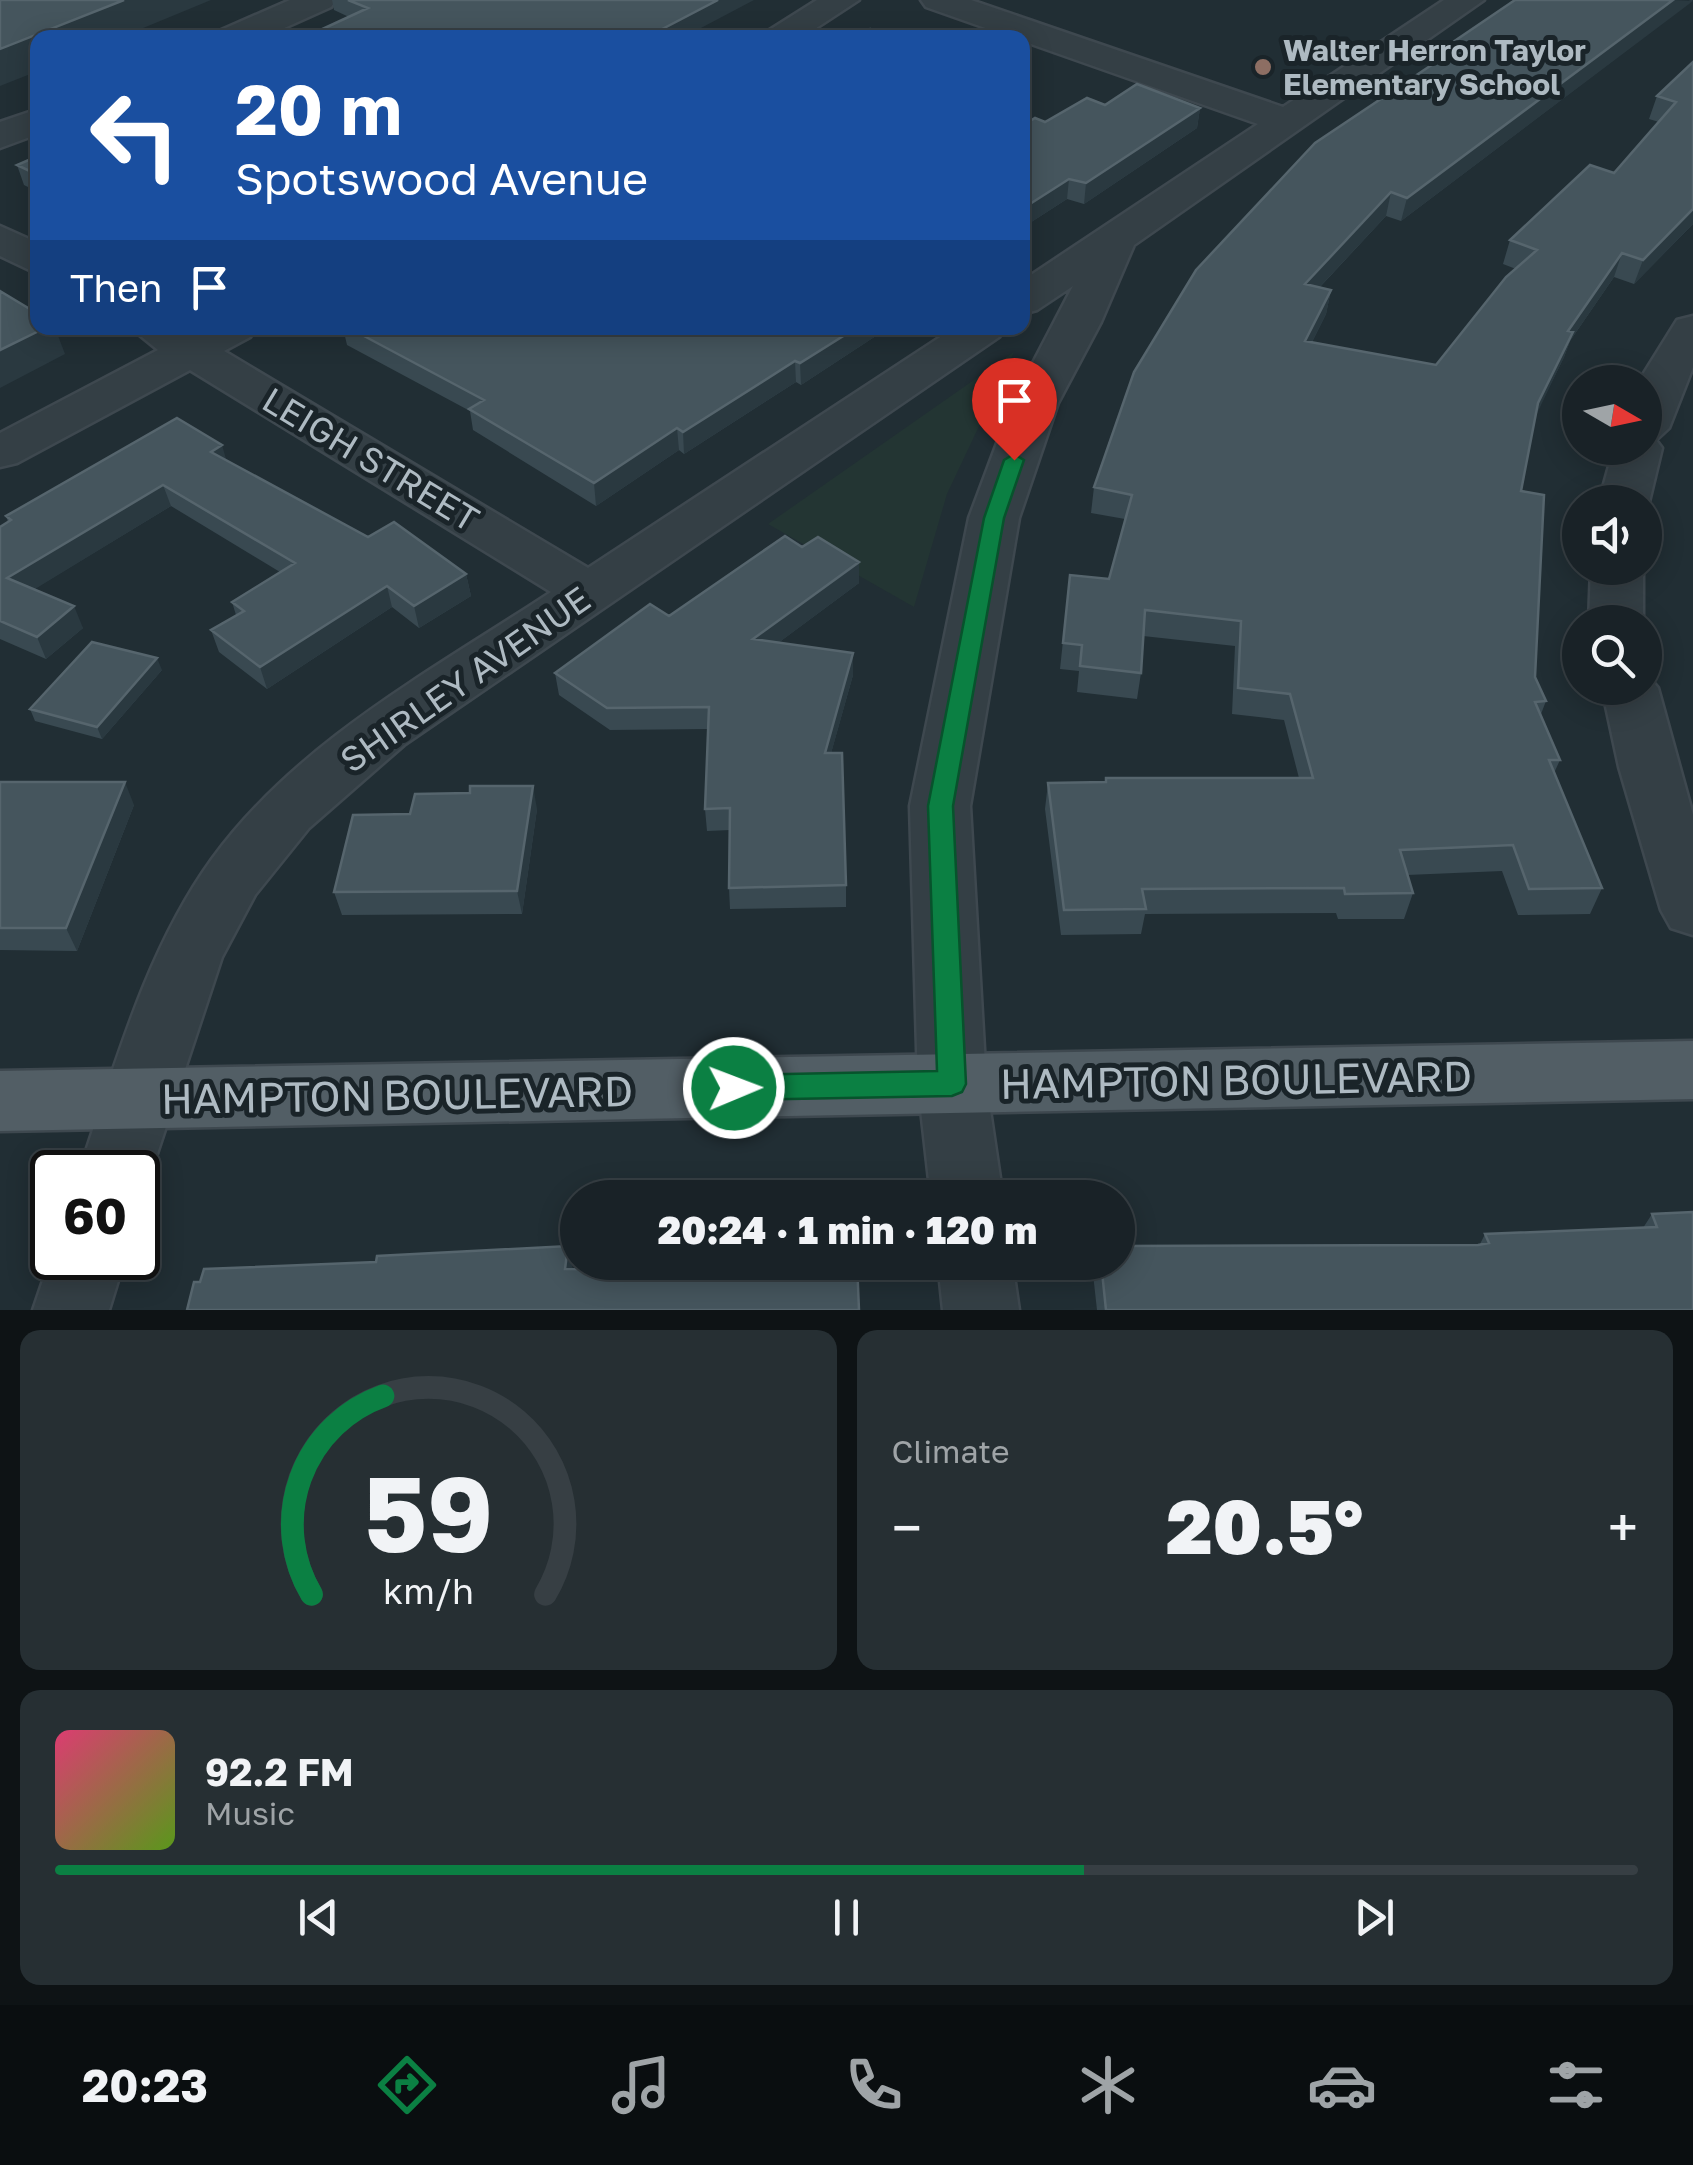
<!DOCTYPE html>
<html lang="en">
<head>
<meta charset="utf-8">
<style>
	:root { --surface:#192227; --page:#262f33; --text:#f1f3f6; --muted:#9fa4a7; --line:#373f44; --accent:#0b8043 }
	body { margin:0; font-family:"Golos Text",sans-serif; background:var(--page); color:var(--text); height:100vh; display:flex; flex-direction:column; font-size:38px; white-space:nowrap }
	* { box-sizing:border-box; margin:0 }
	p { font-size:32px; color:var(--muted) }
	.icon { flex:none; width:55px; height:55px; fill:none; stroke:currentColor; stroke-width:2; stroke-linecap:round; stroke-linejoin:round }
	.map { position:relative; height:1310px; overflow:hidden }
	.details { display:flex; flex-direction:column; gap:20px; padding:20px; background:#0e1315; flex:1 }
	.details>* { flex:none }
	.top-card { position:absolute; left:30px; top:30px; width:1000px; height:305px; border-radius:20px; box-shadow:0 5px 25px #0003,0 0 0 2px var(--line); background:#1a4fa0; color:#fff; overflow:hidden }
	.needle { width:65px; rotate:99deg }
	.tools { position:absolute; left:1562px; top:365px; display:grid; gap:20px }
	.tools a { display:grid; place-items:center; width:100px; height:100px; border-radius:50%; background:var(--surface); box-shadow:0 5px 25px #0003,0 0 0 2px var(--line); font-size:50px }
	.speed { position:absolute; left:30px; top:1150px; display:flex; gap:20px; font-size:50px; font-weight:700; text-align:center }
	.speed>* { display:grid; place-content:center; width:130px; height:130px; border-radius:50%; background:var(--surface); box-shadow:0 5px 25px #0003,0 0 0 2px var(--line); line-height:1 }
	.speed .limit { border:5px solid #111; border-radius:15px; background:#fff; color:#111 }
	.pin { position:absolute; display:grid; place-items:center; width:85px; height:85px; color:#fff; margin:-102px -42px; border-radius:50% 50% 50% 0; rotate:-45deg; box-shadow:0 0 10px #0007 }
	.pin .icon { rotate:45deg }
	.me { position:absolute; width:110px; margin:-55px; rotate:89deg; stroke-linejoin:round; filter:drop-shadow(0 0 8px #0008) }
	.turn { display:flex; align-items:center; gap:35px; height:210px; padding:0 40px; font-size:45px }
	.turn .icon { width:130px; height:130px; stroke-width:2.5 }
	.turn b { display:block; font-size:70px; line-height:85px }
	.then { display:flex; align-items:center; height:95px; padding:0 40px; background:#0003; gap:20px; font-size:38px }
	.big { font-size:75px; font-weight:800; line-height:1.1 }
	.details .tile { flex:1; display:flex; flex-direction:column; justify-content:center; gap:15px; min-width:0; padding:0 35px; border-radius:20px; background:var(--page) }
	.details .dial { align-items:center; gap:0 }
	.dial svg { height:260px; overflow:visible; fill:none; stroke:var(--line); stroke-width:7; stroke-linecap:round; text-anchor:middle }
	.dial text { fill:var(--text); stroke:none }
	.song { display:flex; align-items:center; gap:30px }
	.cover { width:120px; height:120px; border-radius:15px; background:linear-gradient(135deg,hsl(340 70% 55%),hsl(90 70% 35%)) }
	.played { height:10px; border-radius:5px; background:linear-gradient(90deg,var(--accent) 65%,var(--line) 65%) }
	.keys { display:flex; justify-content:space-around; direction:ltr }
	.heat { display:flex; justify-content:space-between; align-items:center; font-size:55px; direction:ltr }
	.details .tiles { flex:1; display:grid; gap:20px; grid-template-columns:1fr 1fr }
	.tile:last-child { grid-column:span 2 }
	.trip { position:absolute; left:560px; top:1180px; width:575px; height:100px; border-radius:50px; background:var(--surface); box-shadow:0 5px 25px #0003,0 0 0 2px var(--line); font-weight:800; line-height:100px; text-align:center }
	.tabs { display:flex; height:160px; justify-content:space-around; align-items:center; background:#0a0e10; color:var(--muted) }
	.tabs .icon { width:70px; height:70px }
	.tabs .selected { color:var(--accent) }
	.tabs b { font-size:45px; color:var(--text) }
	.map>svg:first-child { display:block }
	.green { fill:#233533 }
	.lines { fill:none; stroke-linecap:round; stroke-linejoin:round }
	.minor-casing { stroke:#3e484f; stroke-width:5 }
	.primary-casing { stroke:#3e484f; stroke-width:5 }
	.minor { fill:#343f45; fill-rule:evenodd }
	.primary { fill:#525e65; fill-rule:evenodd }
	.wall { fill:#394951 }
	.shaded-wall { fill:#2a3940 }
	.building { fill:#45555d; stroke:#56656d; stroke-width:2.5 }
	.route { fill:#0b8043; stroke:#07532c; stroke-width:2.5 }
	.education-dot { fill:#8d6e63; stroke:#1a2429; stroke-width:4 }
	.labels { text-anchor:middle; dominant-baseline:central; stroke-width:10; stroke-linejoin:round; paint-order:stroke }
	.far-poi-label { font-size:30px; font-weight:bold; fill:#aebac2; stroke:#1a2429; text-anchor:start }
	.street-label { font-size:35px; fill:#aebac2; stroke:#1a2429 }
	.near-street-label { font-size:42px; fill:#aebac2; stroke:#1a2429 }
</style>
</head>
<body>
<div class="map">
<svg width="1693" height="1310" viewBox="0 0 1693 1310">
	<rect width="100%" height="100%" fill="#212e34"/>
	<path class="green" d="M1014,352L947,494L914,607L768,524Z"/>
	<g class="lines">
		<defs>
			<path id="minor" d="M290,0H336L331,7L262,38H214L219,31Z
				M817,0H859L801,38H757Z
				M921,0H971L1283,107L1444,0H1484L1134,245L1101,322L1058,403L1019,518L970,806L986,1083L1003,1198H931L918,1083L910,806L969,518L1012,403L1073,286L1037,310L1022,314V281L1258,124L926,7Z
				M38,109V134L0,148V122Z
				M0,226L38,243V274L0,256Z
				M1693,316V367L1669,428L1656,440L1662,448L1649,502L1645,508V502H1599L1614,448H1645V382L1639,381L1677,320Z
				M131,328H184L192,332L201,328H256L250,337L224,351L588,568L954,328H1005L999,337L404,745L309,828L255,895L222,957L151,1172L138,1196V1172H79C115,1066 146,950 212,859C297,742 433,670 551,592L190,370L17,463L0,467V433L158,350Z
				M1591,568H1643V622H1589Z
				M1645,673L1658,688L1693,815V935L1671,928L1661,910L1619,767L1602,688H1645Z
				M52,1254L125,1258L109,1310H33Z
				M938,1262H1012L1019,1310H943Z"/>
			<path id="primary" d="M1693,1041V1099L0,1131V1071Z"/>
		</defs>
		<use href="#minor" class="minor-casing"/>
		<use href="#primary" class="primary-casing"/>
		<use href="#minor" class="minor"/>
		<use href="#primary" class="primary"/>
	</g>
	<path class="wall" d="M332,0H754L349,17L334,10Z
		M1693,0L1401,221L1386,216L1320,287L1331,290L1326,314L1312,342L1436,365L1516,269L1503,264L1510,240L1614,173L1659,122L1649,119L1657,96L1693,62V224L1634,284L1614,277L1570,341L1564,357L1535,416L1521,491L1535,677L1546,701L1541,714L1560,760L1554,773L1602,888L1590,914L1518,915L1502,871L1407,875L1413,893L1404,919H1338L1336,913L1145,914L1141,934L1061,935L1045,809L1048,783L1105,782L1106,778H1299L1284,720L1232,714L1235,646L1143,636L1141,673L1137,699L1077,692L1079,671L1060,669L1070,575L1109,579L1125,519L1091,513L1094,487L1429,66L1431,57Z
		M1105,105L1200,108L1197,128L1084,204L1067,199L1022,228V126L1045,122Z
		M38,156V192L24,185L17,165Z
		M343,328H888L801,385L796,382L684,454L679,450L596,506L473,430L470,411L347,345Z
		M226,460L368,537L466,574L471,596L419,628L392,607L267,689L219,652L211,630L236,615L232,602L280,572L171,506L34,589L83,628L46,659L0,639V527L8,522L6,516Z
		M802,547L859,562V583L778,643L853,675L831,753L846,885V907L730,909L729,888L730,830L707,831L705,809L708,729L610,730L559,695L555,673Z
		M162,670L102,739L35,721L30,709Z
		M0,782L134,805L77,951L0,950Z
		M537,809L522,914L342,915L334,892Z
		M1652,1214L1693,1310H1097L1093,1274L1096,1262L1480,1244L1485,1234L1643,1228Z"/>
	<path class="shaded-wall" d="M124,0H211L119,38H38V71L0,86V49Z
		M718,0H754L682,38H645Z
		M1673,0L1693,1L1401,221L1407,198Z
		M1200,108L1197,128L1084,204L1086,183Z
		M1069,179L1067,199L1022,228V209Z
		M1391,192L1386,216L1300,308L1305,284Z
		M1693,209V224L1634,284L1643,260Z
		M1622,253L1614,277L1570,341L1564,357L1530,428L1538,403L1568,331Z
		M1331,290L1326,314L1300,366L1305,341Z
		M45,328H55L65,354L0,388V350Z
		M856,328H888L801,385L800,363Z
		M795,361L796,382L684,454L683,432Z
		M677,428L679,450L596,506L594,483Z
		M222,445L228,466L211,452Z
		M163,485L171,506L17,600L7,578Z
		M859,562V583L754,661L753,639Z
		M466,574L471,596L419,628L414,606Z
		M387,586L392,607L267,689L260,667Z
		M74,606L83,628L46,659L37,637Z
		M853,653V675L825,775V753Z
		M157,658L162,670L102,739L97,727Z
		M125,782L134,805L77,951L66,928Z
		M533,786L537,809L522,914L517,891Z
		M568,1246L573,1270L565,1269Z"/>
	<path class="building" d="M0,0H124L0,49Z
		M348,0H718L645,38H303L368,8Z
		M1515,0H1673L1407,198L1391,192L1305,284L1331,290L1305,341L1436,365L1506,277L1537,250L1510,240L1590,165L1614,173L1676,102L1657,96L1693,62V209L1643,260L1622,253L1568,331L1573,332L1538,403L1521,491L1544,495L1535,677L1546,701L1535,702L1560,760H1549L1602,888L1529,889L1513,845L1400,850L1413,893L1345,894L1344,888L1142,889L1146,909L1064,910L1048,783L1106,782V778H1313L1290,694L1238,688L1241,621L1145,610L1141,673L1080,666L1082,645L1063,643L1070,575L1109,579L1132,495L1094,487L1134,372L1196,270L1315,143L1439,60L1431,57Z
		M870,29L898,38H856Z
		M1137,84L1200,108L1086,183L1069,179L1022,209V126L1035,118L1045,122L1087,98L1105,105Z
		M38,156V175L17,165Z
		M0,291L38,314V328H45L0,350Z
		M349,328H856L800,363L795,361L683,432L677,428L594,483L469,409L484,400Z
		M177,418L222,445L211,452L368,537L394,522L466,574L414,606L387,586L260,667L211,630L244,611L232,602L295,563L163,485L7,578L74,606L37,637L0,621V527L11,520L6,516Z
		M785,536L802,547L818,537L859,562L753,639L853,653L825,753H842L846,885L729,888L730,808L705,809L709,707L607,708L555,673L650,604L669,616Z
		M92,642L157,658L97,727L30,709Z
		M0,782H125L66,928H0Z
		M470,786H533L517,891L334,892L353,815L410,814L415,794L470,793Z
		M1693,1212V1310H1106L1101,1262H1118V1246L1478,1245L1489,1243L1485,1234L1657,1227L1652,1214Z
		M568,1246L565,1269L764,1270V1262H857L859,1310H187L194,1282H200L204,1269L376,1262L377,1256Z"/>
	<path class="route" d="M1014,454L1024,460L1004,518L953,806L966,1084L962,1092L952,1096L734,1100L724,1096L720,1088L724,1079L734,1075L937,1071L928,806L984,518L1004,460Z"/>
	<circle class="education-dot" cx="1263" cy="67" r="10"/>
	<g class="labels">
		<g class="far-poi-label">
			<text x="1283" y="50">Walter Herron Taylor<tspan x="1283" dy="34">Elementary School</tspan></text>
		</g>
		<g class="street-label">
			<text transform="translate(371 459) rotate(31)">LEIGH STREET</text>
			<text transform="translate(465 679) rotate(-35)">SHIRLEY AVENUE</text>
		</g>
		<g class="near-street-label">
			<text transform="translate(1236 1079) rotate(-1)">HAMPTON BOULEVARD</text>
			<text transform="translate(397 1094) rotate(-1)">HAMPTON BOULEVARD</text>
		</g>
	</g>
</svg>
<div class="tools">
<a><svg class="needle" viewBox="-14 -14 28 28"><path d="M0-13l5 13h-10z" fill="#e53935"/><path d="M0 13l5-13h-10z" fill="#9fa4a7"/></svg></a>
<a><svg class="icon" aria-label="sound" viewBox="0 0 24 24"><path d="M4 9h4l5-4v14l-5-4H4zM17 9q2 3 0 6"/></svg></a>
<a><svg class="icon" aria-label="search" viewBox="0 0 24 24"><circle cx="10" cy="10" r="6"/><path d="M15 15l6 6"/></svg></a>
</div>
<div class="speed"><div class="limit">60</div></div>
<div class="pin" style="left:1014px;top:460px;background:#d93025"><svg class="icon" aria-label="arrive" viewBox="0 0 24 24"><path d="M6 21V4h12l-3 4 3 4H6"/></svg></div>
<svg class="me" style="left:734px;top:1088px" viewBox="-20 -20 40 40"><circle r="17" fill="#0b8043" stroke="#fff" stroke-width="3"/><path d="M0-11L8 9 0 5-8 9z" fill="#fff"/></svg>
<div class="trip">20:24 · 1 min · 120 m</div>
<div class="top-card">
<div class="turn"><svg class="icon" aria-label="left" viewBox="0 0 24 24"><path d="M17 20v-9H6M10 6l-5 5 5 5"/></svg><div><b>20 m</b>Spotswood Avenue</div></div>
<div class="then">Then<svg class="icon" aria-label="arrive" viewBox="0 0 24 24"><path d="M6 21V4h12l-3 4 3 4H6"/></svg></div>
</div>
</div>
<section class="details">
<div class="tiles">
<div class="tile dial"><svg viewBox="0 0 100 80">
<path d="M14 69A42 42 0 1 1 86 69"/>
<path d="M14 69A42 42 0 0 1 36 8" stroke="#0b8043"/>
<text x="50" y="56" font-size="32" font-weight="700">59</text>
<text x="50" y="72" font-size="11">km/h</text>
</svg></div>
<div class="tile"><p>Climate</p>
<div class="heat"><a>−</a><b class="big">20.5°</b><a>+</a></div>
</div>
<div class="tile">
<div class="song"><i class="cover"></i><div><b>92.2 FM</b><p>Music</p></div></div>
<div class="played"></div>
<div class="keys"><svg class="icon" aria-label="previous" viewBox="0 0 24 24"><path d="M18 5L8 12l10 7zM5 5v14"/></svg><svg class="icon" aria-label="pause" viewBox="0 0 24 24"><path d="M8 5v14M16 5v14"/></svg><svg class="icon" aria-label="next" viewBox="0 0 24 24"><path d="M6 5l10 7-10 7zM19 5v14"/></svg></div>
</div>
</div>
</section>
<nav class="tabs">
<b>20:23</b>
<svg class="icon selected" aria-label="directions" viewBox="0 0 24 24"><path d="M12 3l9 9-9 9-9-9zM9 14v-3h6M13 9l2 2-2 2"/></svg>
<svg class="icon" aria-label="music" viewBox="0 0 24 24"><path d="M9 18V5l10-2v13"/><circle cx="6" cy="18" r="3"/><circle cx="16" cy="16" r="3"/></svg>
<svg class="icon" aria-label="phone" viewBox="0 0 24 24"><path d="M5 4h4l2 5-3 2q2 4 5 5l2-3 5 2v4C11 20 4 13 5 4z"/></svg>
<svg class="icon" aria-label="climate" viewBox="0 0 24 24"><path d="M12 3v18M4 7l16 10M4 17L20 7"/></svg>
<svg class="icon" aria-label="car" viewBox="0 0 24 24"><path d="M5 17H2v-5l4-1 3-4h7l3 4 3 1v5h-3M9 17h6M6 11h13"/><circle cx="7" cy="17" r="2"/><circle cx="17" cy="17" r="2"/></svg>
<svg class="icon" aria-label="filters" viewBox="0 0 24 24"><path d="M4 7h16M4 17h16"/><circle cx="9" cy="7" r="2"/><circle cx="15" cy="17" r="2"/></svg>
</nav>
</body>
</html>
